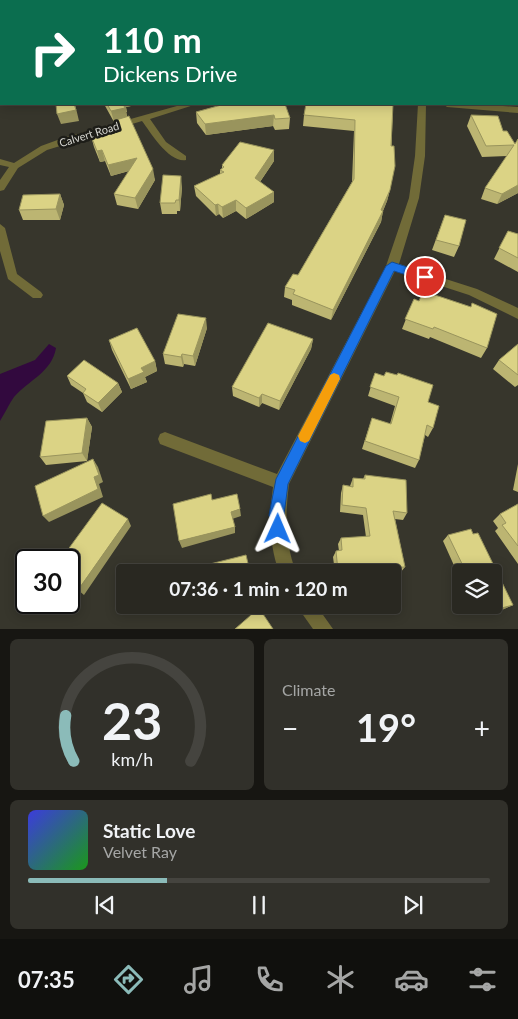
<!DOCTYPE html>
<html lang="en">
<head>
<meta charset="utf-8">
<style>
	:root { --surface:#292821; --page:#31302a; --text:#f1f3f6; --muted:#a5a6a5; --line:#45443f; --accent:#8bbbb9 }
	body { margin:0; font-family:Lato,sans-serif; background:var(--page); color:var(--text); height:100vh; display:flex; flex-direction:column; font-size:19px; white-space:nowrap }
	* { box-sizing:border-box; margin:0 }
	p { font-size:16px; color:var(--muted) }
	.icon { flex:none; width:28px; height:28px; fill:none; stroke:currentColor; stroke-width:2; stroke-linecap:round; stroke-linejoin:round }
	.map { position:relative; height:629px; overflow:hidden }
	.panel { display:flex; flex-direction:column; gap:10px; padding:10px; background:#171612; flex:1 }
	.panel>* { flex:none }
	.banner { position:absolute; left:0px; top:0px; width:519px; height:105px; box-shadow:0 2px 12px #0003,0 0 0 1px var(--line); background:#0b6e4f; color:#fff; overflow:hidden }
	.controls { position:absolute; left:452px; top:564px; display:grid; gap:10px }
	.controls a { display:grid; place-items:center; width:50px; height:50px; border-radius:5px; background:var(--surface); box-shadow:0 2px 12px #0003,0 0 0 1px var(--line); font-size:25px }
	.speed { position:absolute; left:15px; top:549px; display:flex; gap:10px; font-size:25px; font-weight:700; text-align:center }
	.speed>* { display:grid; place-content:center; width:65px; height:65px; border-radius:50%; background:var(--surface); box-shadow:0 2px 12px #0003,0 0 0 1px var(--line); line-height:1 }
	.speed .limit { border:2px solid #111; border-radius:8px; background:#fff; color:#111 }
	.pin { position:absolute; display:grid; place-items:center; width:42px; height:42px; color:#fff; margin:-21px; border:2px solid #fff; border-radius:50%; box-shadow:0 1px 5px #0007 }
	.me { position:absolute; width:55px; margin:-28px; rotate:1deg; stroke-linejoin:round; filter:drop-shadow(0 0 4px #0008) }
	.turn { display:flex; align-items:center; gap:18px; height:105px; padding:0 20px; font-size:22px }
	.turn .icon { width:65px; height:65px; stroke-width:2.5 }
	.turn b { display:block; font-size:35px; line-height:42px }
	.big { font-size:38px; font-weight:700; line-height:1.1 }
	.panel .card { flex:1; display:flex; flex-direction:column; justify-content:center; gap:8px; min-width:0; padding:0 18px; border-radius:8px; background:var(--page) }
	.panel .dial { align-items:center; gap:0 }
	.dial svg { height:130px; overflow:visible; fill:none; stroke:var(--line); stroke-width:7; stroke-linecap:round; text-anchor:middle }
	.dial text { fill:var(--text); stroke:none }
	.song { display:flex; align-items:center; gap:15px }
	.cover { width:60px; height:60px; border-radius:8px; background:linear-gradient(135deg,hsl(240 70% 55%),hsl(120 70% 35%)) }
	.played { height:5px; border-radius:2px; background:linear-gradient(90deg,var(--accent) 30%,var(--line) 30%) }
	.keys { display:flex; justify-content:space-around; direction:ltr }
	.heat { display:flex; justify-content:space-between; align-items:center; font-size:28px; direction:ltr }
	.panel .tiles { flex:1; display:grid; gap:10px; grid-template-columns:1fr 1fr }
	.card:last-child { grid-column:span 2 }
	.trip { position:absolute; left:116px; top:564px; width:285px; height:50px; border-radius:5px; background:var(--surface); box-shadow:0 2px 12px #0003,0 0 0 1px var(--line); font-weight:700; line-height:50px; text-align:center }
	.menu { display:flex; height:80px; justify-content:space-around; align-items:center; background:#10100d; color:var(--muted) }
	.menu .icon { width:35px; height:35px }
	.menu .active { color:var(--accent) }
	.menu b { font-size:22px; color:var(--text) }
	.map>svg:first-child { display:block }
	.water { fill:#32093e }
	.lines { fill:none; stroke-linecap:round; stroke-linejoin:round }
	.street { fill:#716b38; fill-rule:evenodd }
	.wall { fill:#bcb572 }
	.shaded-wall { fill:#99945d }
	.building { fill:#dbd385; stroke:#99945d }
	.route { fill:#1a73e8; stroke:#114b97 }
	.slow { fill:#f59e0b }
	.labels { text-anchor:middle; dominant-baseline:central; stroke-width:5; stroke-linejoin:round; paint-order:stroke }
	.far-street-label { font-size:11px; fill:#d8d8d2; stroke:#1d1d18 }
</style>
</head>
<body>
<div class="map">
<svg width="518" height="629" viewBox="0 0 518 629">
	<rect width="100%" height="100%" fill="#37362c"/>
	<path class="water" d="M49,344L56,348C52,372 29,380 14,397C9,404 5,413 0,421V374L35,360Z"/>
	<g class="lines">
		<path class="street" d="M416,0H422V1H416Z
			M184,104H197L150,119L166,142L186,156V160C169,163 151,133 142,121L47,150L18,168L4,190L0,191V180L9,167L0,165V159L14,163L41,146L63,138Z
			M418,104H426L425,156L419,198L399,264L477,289L518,308V319L469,295L395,271L289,484C285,514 285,543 296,572H279C269,544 269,517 273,487L160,444L158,439L160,434L165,432L277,474L386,266L409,198L415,156Z
			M443,104H475L518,107V113L447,107Z
			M0,224L5,228L17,274L41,292L43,295L41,298H33L8,279L0,251Z
			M296,605H316L333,629H313Z"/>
	</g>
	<path class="wall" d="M104,104H141L126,107L127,112H126L127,116L155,180L138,209L117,205L114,194L129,171L111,176L105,161L100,162L94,147L91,136L118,130L116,121L114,122Z
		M225,104L290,118L289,129L275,130L273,126L206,135L197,123L196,112Z
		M393,104L390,190L387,201L383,211L381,222L331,320L292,305V300L284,297L285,287L298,275L352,182L354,131L303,126L304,115Z
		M471,115L503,131L515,144L518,139V193L497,204L481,199L485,188L507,156L482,157L467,126Z
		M274,161L260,182L274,202L246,219L236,211L223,218L219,214L216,216L196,196L194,186L220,174V170L222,169V165Z
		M182,187L180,211H177V214H162L160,203Z
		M60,194L64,205L60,220H23L19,210Z
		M445,215L459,246L454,257L432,250Z
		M508,231L518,234V272L494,259Z
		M414,299L487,348L481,358L430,337L429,339L402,329Z
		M207,328L195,366L184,364L183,367L165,364L163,354Z
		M313,339L311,349L279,410L262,403L259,407L233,396L232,387Z
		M109,340L155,361L157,371L145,377L147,382L131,389L112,350Z
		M518,344V385L515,387L493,369L499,360Z
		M375,373L428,402L433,428L428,437L425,435L419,460L415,468L362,449L372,418L390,424L395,406L368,396Z
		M67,376L118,383L122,392L102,412L87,402L83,393L71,385Z
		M87,418L92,427L87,461L46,465L40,457Z
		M518,464V492L513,490Z
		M365,475L407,513L403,520L395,519L405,567L400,573L335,572L333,557L336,551H339L338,544L341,538L366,537L363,515L340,512L341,493L343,485L350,486L353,478L363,479Z
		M518,504V564L495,531L498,528L493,521L500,514Z
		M473,534L513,605L504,609L487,615L483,605H494V572H461V598L456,585L461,581L443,541L448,535Z
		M464,605H480L466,609Z"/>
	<path class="shaded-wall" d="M74,104H75L79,121L61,124L57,114Z
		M123,104H141L126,107L127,118L114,122L111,111Z
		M274,115L273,126L206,135L205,124Z
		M102,150L105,161L100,162L97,151Z
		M274,150V161L255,189V178Z
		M137,158L139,168L111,176L108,165Z
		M153,169L155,180L138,209L135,198Z
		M181,176L182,187L180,211L179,200Z
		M518,185V193L497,204L502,194Z
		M390,190L387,201L379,220L383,211L381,222L331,320L333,310Z
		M274,192V202L246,219V208Z
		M60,194L64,205L60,220L56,209Z
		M236,200V211L223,218L222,207Z
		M218,204L219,214L216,216L215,205Z
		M206,318L207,328L195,366L193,356Z
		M313,339L311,349L279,410L280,401Z
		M182,354L184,364L183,367L181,357Z
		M155,361L157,371L145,377L147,382L131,389L128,379L141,368Z
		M118,383L122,392L102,412L98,403Z
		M262,394V403L259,407V398Z
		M87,418L92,427L87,461L82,453Z
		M93,459L98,467L103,482L99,484L103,497L49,522L43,516L94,477Z
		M240,509L241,516L232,519L231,512Z
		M128,519L131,526L84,595L78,590Z
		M235,527V533L182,548L179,541Z
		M207,605H226L190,615L187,610Z
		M473,605H480L466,609Z
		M513,605L504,609L487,615L494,610Z"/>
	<path class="building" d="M135,0H207L211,1H135Z
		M369,0H388V1H369Z
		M56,104H74L76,110L57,114Z
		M107,104H123L125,108L111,111Z
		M225,104H285L290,118L275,119L274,115L205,124L196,112Z
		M306,104H393L391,146H394L395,166L390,190L381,210L383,211L333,310L293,294L295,290L285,287L293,274L298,275L354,179L355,120L304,115Z
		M471,115L498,116L503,131H507L515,144L518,139V185L502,194L485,188L514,145L486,146Z
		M129,116L153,169L135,198L114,194L137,158L108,165L102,150L97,151L91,136L121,130L116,120Z
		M240,142L274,150L255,178L274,192L246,208L236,200L222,207L218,204L215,205L194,186L224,172L220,170L224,167L222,165Z
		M163,175L181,176L179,200H176L175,203H160Z
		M60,194L56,209L19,210L23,195Z
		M445,215L466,220L459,246L436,240Z
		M508,231L518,234V258L499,248Z
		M423,291L471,307L472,303L497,314L487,348L434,327L433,329L405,319L414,299L419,301Z
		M178,314L206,318L193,356L182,354L181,357L163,354Z
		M268,323L313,339L280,401L262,394L259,398L232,387Z
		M137,328L155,361L141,368L144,372L128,379L109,340Z
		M518,344V375L499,360Z
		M84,360L118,383L98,403L83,393L86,389L67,376Z
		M386,372L397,375L398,373L433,385L428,402L439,406L433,428L427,425L419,460L365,441L372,418L391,424L399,397L370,387L375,373L384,376Z
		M87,418L82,453L40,457L46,421Z
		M93,459L99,475L94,477L98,489L43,516L35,486Z
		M365,475L406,480L407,513L393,511L405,567L338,571L336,551L342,550L341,538L370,536L366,508L342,505L343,485L353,487V478L365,479Z
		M211,494L212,500L237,494L240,509L231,512L235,527L179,541L173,504Z
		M102,503L128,519L78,590L69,584V560H66L67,558L64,555Z
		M518,504V546L502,525L506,523L500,514Z
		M471,529L473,534L478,533L513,605L494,610L492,605H494V572H466L448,535Z
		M246,555L250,572H187L186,570Z
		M187,605H207L187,610Z
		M259,608L273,629H235Z"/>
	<path class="route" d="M392,262L429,274L430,277L425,281L394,271L288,484L284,515L285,529L283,534L278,536L273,534L269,515L276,479L386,266Z"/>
	<path class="slow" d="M334,373L339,375L340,379L309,441L305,443L300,441L298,436L300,432L330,375Z"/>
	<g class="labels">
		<g class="far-street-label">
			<text transform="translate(89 134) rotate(-17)">Calvert Road</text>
		</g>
	</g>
</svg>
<div class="controls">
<a><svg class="icon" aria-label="layers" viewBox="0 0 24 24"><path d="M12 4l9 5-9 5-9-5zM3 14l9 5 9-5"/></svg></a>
</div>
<div class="speed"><div class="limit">30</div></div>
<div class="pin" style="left:425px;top:277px;background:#d93025"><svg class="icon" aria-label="arrive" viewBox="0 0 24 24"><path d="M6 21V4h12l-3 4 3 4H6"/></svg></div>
<svg class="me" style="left:278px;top:529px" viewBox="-20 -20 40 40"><path d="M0-17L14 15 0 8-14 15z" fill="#1a73e8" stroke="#fff" stroke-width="4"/></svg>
<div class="trip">07:36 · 1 min · 120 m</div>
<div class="banner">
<div class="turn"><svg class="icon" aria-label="right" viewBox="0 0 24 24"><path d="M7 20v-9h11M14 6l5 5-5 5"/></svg><div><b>110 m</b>Dickens Drive</div></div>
</div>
</div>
<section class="panel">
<div class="tiles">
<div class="card dial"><svg viewBox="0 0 100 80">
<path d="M14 69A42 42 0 1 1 86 69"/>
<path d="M14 69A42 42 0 0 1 9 41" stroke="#8bbbb9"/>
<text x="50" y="56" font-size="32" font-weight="700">23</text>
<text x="50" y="72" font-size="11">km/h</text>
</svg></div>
<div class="card"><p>Climate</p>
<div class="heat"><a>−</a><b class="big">19°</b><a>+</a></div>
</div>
<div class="card">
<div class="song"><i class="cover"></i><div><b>Static Love</b><p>Velvet Ray</p></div></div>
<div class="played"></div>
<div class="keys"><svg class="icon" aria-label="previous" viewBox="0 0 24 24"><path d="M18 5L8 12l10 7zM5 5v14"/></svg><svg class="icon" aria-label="pause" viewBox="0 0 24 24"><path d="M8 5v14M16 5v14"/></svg><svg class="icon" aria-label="next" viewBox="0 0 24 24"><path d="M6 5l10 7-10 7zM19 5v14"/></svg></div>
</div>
</div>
</section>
<nav class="menu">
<b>07:35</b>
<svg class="icon active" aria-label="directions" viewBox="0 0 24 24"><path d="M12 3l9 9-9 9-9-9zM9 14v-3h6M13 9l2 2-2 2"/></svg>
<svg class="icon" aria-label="music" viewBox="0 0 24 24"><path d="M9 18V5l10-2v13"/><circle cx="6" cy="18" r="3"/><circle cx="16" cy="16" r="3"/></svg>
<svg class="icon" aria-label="phone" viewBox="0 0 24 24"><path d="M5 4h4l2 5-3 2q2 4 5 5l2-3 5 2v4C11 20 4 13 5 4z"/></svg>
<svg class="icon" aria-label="climate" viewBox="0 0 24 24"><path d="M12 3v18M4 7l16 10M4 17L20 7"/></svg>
<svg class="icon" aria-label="car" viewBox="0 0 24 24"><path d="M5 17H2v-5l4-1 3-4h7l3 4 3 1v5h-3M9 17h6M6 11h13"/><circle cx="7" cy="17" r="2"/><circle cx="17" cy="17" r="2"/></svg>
<svg class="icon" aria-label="filters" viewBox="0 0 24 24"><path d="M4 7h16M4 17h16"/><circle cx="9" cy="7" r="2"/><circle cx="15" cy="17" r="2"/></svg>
</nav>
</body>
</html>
